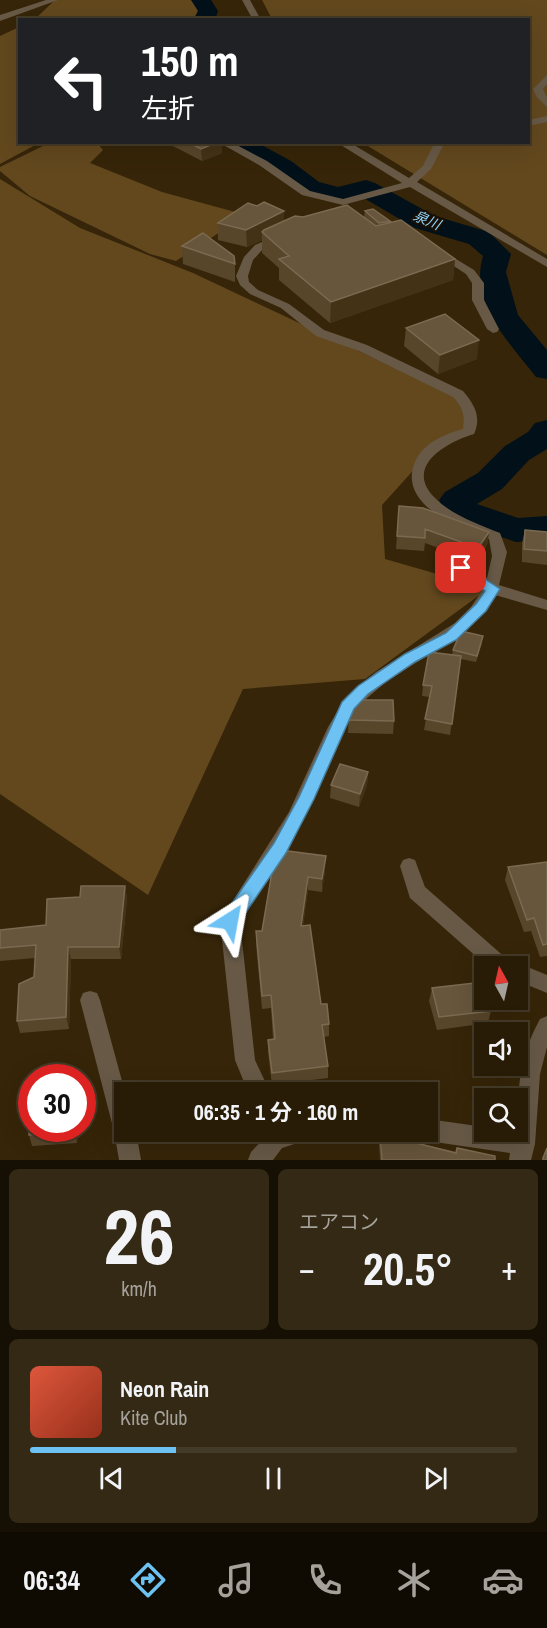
<!DOCTYPE html>
<html lang="ja">
<head>
<meta charset="utf-8">
<style>
	:root { --surface:#281c06; --page:#342914; --text:#f1f3f6; --muted:#a5a19b; --line:#443a28; --accent:#6dc2f3 }
	body { margin:0; font-family:"Archivo Narrow","Noto Sans JP",sans-serif; background:var(--page); color:var(--text); height:100vh; display:flex; flex-direction:column; font-size:22px; white-space:nowrap }
	* { box-sizing:border-box; margin:0 }
	p { font-size:20px; color:var(--muted) }
	.icon { flex:none; width:33px; height:33px; fill:none; stroke:currentColor; stroke-width:2; stroke-linecap:round; stroke-linejoin:round }
	.map { position:relative; height:1160px; overflow:hidden }
	.panel { display:flex; flex-direction:column; gap:9px; padding:9px; background:#160f03; flex:1 }
	.panel>* { flex:none }
	.hud { position:absolute; left:18px; top:18px; width:512px; height:126px; border-radius:0px; box-shadow:0 6px 24px #0002,0 0 0 2px var(--line); background:#202124; color:#fff; overflow:hidden }
	.needle { width:39px; rotate:352deg }
	.fabs { position:absolute; left:474px; top:956px; display:grid; gap:12px }
	.fabs a { display:grid; place-items:center; width:54px; height:54px; border-radius:0px; background:var(--surface); box-shadow:0 6px 24px #0002,0 0 0 2px var(--line); font-size:30px }
	.speed { position:absolute; left:18px; top:1064px; display:flex; gap:12px; font-size:30px; font-weight:700; text-align:center }
	.speed>* { display:grid; place-content:center; width:78px; height:78px; border-radius:50%; background:var(--surface); box-shadow:0 6px 24px #0002,0 0 0 2px var(--line); line-height:1 }
	.speed .limit { border:9px solid #d22; background:#fff; color:#111 }
	.pin { position:absolute; display:grid; place-items:center; width:51px; height:51px; color:#fff; margin:-26px; border-radius:12px; box-shadow:0 3px 9px #0006 }
	.me { position:absolute; width:66px; margin:-33px; rotate:34deg; stroke-linejoin:round; filter:drop-shadow(0 0 4px #0008) }
	.turn { display:flex; align-items:center; gap:21px; height:126px; padding:0 24px; font-size:27px }
	.turn .icon { width:78px; height:78px; stroke-width:2.5 }
	.turn b { display:block; font-size:42px; line-height:51px }
	.big { font-size:45px; font-weight:700; line-height:1.1 }
	.panel .tile { flex:1; display:flex; flex-direction:column; justify-content:center; gap:9px; min-width:0; padding:0 21px; border-radius:9px; background:var(--page) }
	.panel .dial { align-items:center; gap:0 }
	.dial b { font-size:78px; line-height:1 }
	.song { display:flex; align-items:center; gap:18px }
	.cover { width:72px; height:72px; border-radius:9px; background:linear-gradient(135deg,hsl(10 70% 55%),hsl(10 70% 35%)) }
	.played { height:6px; border-radius:3px; background:linear-gradient(90deg,var(--accent) 30%,var(--line) 30%) }
	.keys { display:flex; justify-content:space-around; direction:ltr }
	.heat { display:flex; justify-content:space-between; align-items:center; font-size:33px; direction:ltr }
	.panel .tiles { flex:1; display:grid; gap:9px; grid-template-columns:1fr 1fr }
	.tile:last-child { grid-column:span 2 }
	.trip { position:absolute; left:114px; top:1082px; width:324px; height:60px; border-radius:0px; background:var(--surface); box-shadow:0 6px 24px #0002,0 0 0 2px var(--line); font-weight:700; line-height:60px; text-align:center }
	.dock { display:flex; height:96px; justify-content:space-around; align-items:center; background:#100b02; color:var(--muted) }
	.dock .icon { width:42px; height:42px }
	.dock .current { color:var(--accent) }
	.dock b { font-size:27px; color:var(--text) }
	.map>svg:first-child { display:block }
	.green { fill:#63481e }
	.lines { fill:none; stroke-linecap:round; stroke-linejoin:round }
	.river { fill:#021019; fill-rule:evenodd }
	.minor { fill:#675946; fill-rule:evenodd }
	.wall { fill:#58462b }
	.shaded-wall { fill:#443216 }
	.building { fill:#67563c; stroke:#7b6a51; stroke-width:1.5 }
	.route { fill:#6dc2f3; stroke:#477e9e; stroke-width:1.5 }
	.labels { text-anchor:middle; dominant-baseline:central; stroke-width:4.5; stroke-linejoin:round; paint-order:stroke }
	.far-water-label { font-size:14px; font-style:italic; fill:#93d4fb; stroke:#181005 }
</style>
</head>
<body>
<div class="map">
<svg width="547" height="1160" viewBox="0 0 547 1160">
	<rect width="100%" height="100%" fill="#362508"/>
	<path class="green" d="M55,0H196L198,11L193,19L34,20Z
		M262,0H547V255L363,143L528,142V20L272,19Z
		M19,27L20,142L39,143L0,164V36Z
		M41,143H97L103,150L90,163L162,192L246,215L176,261L150,254L30,196L0,171V167L45,145Z
		M0,179L80,228L193,273L465,401L469,431L419,464L382,505L385,559L479,586L485,591L365,679L243,689L148,895L0,794Z"/>
	<g class="lines">
		<path class="river" d="M191,0H211L218,11L215,20H194L198,11Z
			M224,142H256L291,161L319,182L338,187L366,180L375,183L435,216L489,232L511,254L506,272L518,315L547,350V379L536,377C509,342 469,303 483,256L469,244L415,228L362,197L337,203L301,192L273,171L227,147Z
			M547,420V449L529,460L502,489L477,504L518,518L547,516V540L516,542L448,519L439,500L445,492L478,473L505,446L528,432L535,423Z"/>
		<path class="minor" d="M46,0H58L0,21V15Z
			M242,0H250L261,20H253Z
			M547,75V84L543,89L547,98V107L536,96L533,89Z
			M547,116V122L528,126V120Z
			M218,142H231L267,161L310,191L343,199L402,183L336,142H349L409,178L423,166L435,142H445L431,169L417,182L547,259V267L410,187L343,205L302,195L259,165Z
			M281,234L286,237L285,239L263,249L253,260L248,276L249,282L258,290L289,304L324,330L367,345L463,391C474,404 482,417 474,434C447,442 404,466 434,497C451,515 478,524 500,533L507,552L499,585L547,600V610L495,595L482,615L466,631L387,681L359,705L345,728L302,823L240,922L255,1060L270,1092H248L235,1060L220,921L289,812L328,727L347,696L376,672L455,623L471,607L483,589L454,568L456,564H466L487,578L492,556L489,539C458,528 397,504 415,462C423,443 445,434 463,429C465,415 463,407 453,397L359,351L316,336L281,308L250,294L240,285L236,276L244,257L255,245Z
			M438,248L474,270L484,283V300L499,329L497,332L493,333L487,329L472,300V283L466,274L434,253V249Z
			M409,858L415,860L425,887L508,960L511,966H487L410,898L400,866L403,860Z
			M518,963L547,975V993L518,981V966H511Z
			M90,991L97,993L100,1000L125,1092L124,1131H136L141,1160H119L114,1131L80,1000L83,993Z
			M547,1016V1047L540,1074L535,1144L531,1160H509L510,1153L428,1141L420,1138L418,1131H428V1119L484,1127V1131H518C518,1088 518,1059 540,1019Z
			M271,1131H313L310,1139L282,1148L273,1160H248L251,1152Z"/>
	</g>
	<path class="wall" d="M222,142V153L202,161L167,143Z
		M365,211L390,221V223L455,259L453,280L330,323L279,280V268L262,253V240L247,247L218,240V223L364,217Z
		M182,246L235,264V282L183,264Z
		M406,328L477,359L438,374L404,346Z
		M399,506L489,532L487,545L476,562L425,543L424,551L396,549Z
		M525,530L547,532V565L522,562V543Z
		M482,643L476,662L461,659L450,735L424,730L430,697L422,696L423,685L452,655L453,650Z
		M349,714L394,721L393,734L348,733Z
		M368,772L367,785L359,807L330,798L331,785Z
		M547,862V956L540,957L531,931L524,932L505,880L508,867Z
		M325,870L322,892L308,890L303,926L321,1004L329,1024V1036L324,1037L328,1066V1078L272,1085L268,1052V1040L273,1039L271,1008L262,1009L256,944V931H262L270,885V872Z
		M125,886L127,899L121,959H71L69,1029L20,1033L17,1021L34,977L35,958L0,961V930L46,925L80,897Z
		M432,988L491,1011L488,1023L437,1030L429,1001Z
		M32,1128H78L77,1143L32,1146L29,1135Z
		M380,1134L456,1152L457,1148L495,1160H380L379,1145Z"/>
	<path class="shaded-wall" d="M218,142H222V153L202,161L201,149Z
		M284,211V229L262,232V240L247,247L246,230Z
		M455,259L453,280L330,323L331,302Z
		M479,340L477,359L438,374L440,355Z
		M489,532L487,545L476,562L478,548Z
		M368,772L367,785L359,807L360,794Z
		M326,856L325,870L322,892V879Z
		M308,877V890L301,939V926Z
		M125,886L127,899L121,959L119,947Z
		M68,947L71,959L69,1029L66,1017Z
		M75,1128H78L77,1143L75,1132Z"/>
	<path class="building" d="M188,142H218L201,149Z
		M264,202L284,211L246,230L218,223L248,203L257,206Z
		M347,205L376,226L401,220L455,259L331,302L279,259L289,256L262,232L264,230L295,216L303,217Z
		M373,209L390,221L379,223L365,211Z
		M203,233L234,256L235,264L182,246Z
		M445,314L479,340L440,355L406,328Z
		M399,506L423,508L489,532L478,548L425,529V538L397,536Z
		M525,530L547,532V551L524,549Z
		M461,631L483,636L477,656L453,650Z
		M429,652L461,656L452,724L425,719L432,686L423,685Z
		M358,700H393L394,721L349,720V714Z
		M340,764L368,772L360,794L331,785Z
		M280,850L326,856L322,879L308,877L301,926L310,925L321,1004H327L329,1024L322,1025L328,1066L272,1073L268,1040L275,1039L271,995L262,996L256,931H262L272,872H270L272,863Z
		M547,862V944L543,945L534,918L527,920L508,867Z
		M81,886H125L119,947H68L66,1017L17,1021L19,984L34,977L36,945L0,948V930L46,925L47,899L80,897Z
		M483,982L484,986V999H488L491,1011L439,1017L432,988Z
		M77,1076V1077H57Z
		M32,1096V1128H75V1132L29,1135Z
		M380,1134L456,1153L457,1148L495,1156V1160H382Z
		M547,1148V1160H543V1158Z"/>
	<path class="route" d="M461,563L500,589L486,611L456,640L415,662L368,694L354,709L314,799L286,853L236,927L230,929L223,927L221,921L223,916L274,843L299,797L342,702L358,686L405,654L446,633L476,604L485,591L456,571L454,568L456,564Z"/>
	<g class="labels">
		<g class="far-water-label">
			<text transform="translate(427 220) rotate(23)">泉川</text>
		</g>
	</g>
</svg>
<div class="fabs">
<a><svg class="needle" viewBox="-14 -14 28 28"><path d="M0-13l5 13h-10z" fill="#e53935"/><path d="M0 13l5-13h-10z" fill="#a5a19b"/></svg></a>
<a><svg class="icon" aria-label="sound" viewBox="0 0 24 24"><path d="M4 9h4l5-4v14l-5-4H4zM17 9q2 3 0 6"/></svg></a>
<a><svg class="icon" aria-label="search" viewBox="0 0 24 24"><circle cx="10" cy="10" r="6"/><path d="M15 15l6 6"/></svg></a>
</div>
<div class="speed"><div class="limit">30</div></div>
<div class="pin" style="left:461px;top:568px;background:#d93025"><svg class="icon" aria-label="arrive" viewBox="0 0 24 24"><path d="M6 21V4h12l-3 4 3 4H6"/></svg></div>
<svg class="me" style="left:230px;top:921px" viewBox="-20 -20 40 40"><path d="M0-17L14 15 0 8-14 15z" fill="#6dc2f3" stroke="#fff" stroke-width="4"/></svg>
<div class="trip">06:35 · 1 分 · 160 m</div>
<div class="hud">
<div class="turn"><svg class="icon" aria-label="left" viewBox="0 0 24 24"><path d="M17 20v-9H6M10 6l-5 5 5 5"/></svg><div><b>150 m</b>左折</div></div>
</div>
</div>
<section class="panel">
<div class="tiles">
<div class="tile dial"><b>26</b><p>km/h</p></div>
<div class="tile"><p>エアコン</p>
<div class="heat"><a>−</a><b class="big">20.5°</b><a>+</a></div>
</div>
<div class="tile">
<div class="song"><i class="cover"></i><div><b>Neon Rain</b><p>Kite Club</p></div></div>
<div class="played"></div>
<div class="keys"><svg class="icon" aria-label="previous" viewBox="0 0 24 24"><path d="M18 5L8 12l10 7zM5 5v14"/></svg><svg class="icon" aria-label="pause" viewBox="0 0 24 24"><path d="M8 5v14M16 5v14"/></svg><svg class="icon" aria-label="next" viewBox="0 0 24 24"><path d="M6 5l10 7-10 7zM19 5v14"/></svg></div>
</div>
</div>
</section>
<nav class="dock">
<b>06:34</b>
<svg class="icon current" aria-label="directions" viewBox="0 0 24 24"><path d="M12 3l9 9-9 9-9-9zM9 14v-3h6M13 9l2 2-2 2"/></svg>
<svg class="icon" aria-label="music" viewBox="0 0 24 24"><path d="M9 18V5l10-2v13"/><circle cx="6" cy="18" r="3"/><circle cx="16" cy="16" r="3"/></svg>
<svg class="icon" aria-label="phone" viewBox="0 0 24 24"><path d="M5 4h4l2 5-3 2q2 4 5 5l2-3 5 2v4C11 20 4 13 5 4z"/></svg>
<svg class="icon" aria-label="climate" viewBox="0 0 24 24"><path d="M12 3v18M4 7l16 10M4 17L20 7"/></svg>
<svg class="icon" aria-label="car" viewBox="0 0 24 24"><path d="M5 17H2v-5l4-1 3-4h7l3 4 3 1v5h-3M9 17h6M6 11h13"/><circle cx="7" cy="17" r="2"/><circle cx="17" cy="17" r="2"/></svg>
</nav>
</body>
</html>
